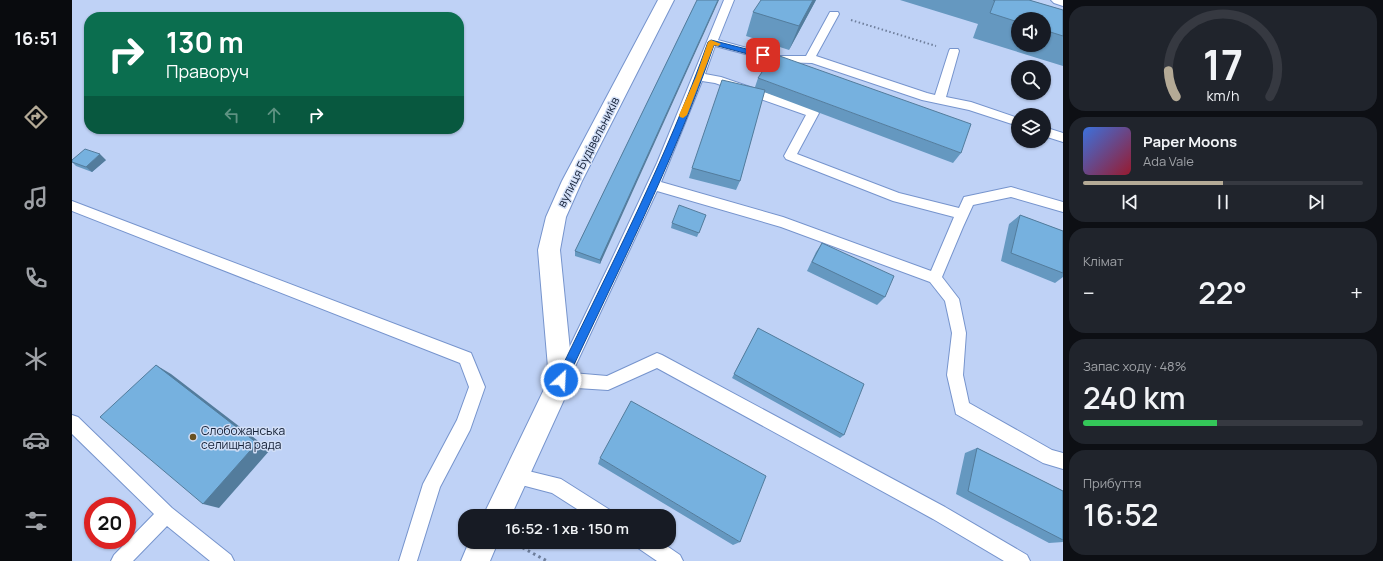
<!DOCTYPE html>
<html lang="uk">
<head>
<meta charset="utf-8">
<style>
	:root { --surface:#171b24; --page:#20242c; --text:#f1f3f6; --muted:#9ea1a6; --line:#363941; --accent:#b4aa96 }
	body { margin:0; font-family:Manrope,sans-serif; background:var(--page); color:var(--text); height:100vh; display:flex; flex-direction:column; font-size:15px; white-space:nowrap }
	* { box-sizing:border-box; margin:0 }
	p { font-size:13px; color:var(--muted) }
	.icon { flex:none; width:22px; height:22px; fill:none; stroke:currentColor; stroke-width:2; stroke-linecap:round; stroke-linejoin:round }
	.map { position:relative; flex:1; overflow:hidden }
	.side { display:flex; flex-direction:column; gap:6px; padding:6px; background:#0d0f14; width:320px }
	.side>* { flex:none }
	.top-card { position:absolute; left:12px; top:12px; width:380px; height:122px; border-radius:16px; box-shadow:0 1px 3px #0004; background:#0b6e4f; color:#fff; overflow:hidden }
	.fabs { position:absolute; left:939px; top:12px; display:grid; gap:8px }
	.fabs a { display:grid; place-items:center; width:40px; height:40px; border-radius:50%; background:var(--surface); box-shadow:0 1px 3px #0004; font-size:20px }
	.speed { position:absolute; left:12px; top:497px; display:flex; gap:8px; font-size:20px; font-weight:700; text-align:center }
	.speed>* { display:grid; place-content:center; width:52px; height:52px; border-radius:50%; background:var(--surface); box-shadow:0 1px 3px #0004; line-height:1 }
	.speed .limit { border:6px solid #d22; background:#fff; color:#111 }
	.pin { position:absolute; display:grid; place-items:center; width:34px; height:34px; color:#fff; margin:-17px; border-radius:8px; box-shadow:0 2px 6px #0006 }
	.me { position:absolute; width:44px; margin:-22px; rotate:25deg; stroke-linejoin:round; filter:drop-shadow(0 0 3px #0008) }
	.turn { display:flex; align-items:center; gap:14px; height:84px; padding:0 16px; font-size:18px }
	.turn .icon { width:52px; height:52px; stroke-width:2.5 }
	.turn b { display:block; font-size:28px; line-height:34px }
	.lanes { display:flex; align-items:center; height:38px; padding:0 16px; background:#0003; justify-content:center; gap:20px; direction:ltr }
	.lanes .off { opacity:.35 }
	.big { font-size:30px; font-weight:600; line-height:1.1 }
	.side .card { flex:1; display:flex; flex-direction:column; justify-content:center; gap:6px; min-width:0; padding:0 14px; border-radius:16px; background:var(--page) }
	.side .dial { align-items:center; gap:0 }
	.dial svg { height:104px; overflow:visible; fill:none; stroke:var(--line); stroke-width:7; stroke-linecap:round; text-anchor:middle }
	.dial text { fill:var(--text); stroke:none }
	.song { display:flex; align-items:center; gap:12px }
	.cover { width:48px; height:48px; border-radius:6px; background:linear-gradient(135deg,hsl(220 70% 55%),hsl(350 70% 35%)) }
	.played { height:4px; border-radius:2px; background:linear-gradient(90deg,var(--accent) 50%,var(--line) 50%) }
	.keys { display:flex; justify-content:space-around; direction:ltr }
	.heat { display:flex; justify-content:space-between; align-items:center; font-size:22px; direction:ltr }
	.charge { height:6px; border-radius:3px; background:linear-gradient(90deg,#34c759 48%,var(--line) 0) }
	.trip { position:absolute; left:386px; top:509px; width:218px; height:40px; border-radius:16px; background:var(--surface); box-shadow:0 1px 3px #0004; font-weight:600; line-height:40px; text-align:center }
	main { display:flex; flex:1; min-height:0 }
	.dock { display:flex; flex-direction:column; width:72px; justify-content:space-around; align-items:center; background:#090b0e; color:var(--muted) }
	.dock .icon { width:28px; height:28px }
	.dock .current { color:var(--accent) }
	.dock b { font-size:18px; color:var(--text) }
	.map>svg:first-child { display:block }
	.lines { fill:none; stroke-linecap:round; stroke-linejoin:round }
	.lane-casing { stroke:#7694cd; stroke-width:2 }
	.street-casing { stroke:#7694cd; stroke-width:2 }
	.path-far1 { stroke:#6e7e9b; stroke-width:2; stroke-dasharray:1.5 2.5; stroke-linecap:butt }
	.path { stroke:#6e7e9b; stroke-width:3; stroke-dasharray:2.5 3.5; stroke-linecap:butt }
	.lane { fill:#fff; fill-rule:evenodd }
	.street { fill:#fff; fill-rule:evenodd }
	.wall { fill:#6598c0; fill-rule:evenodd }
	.shaded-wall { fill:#537c9c }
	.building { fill:#76b1df; stroke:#537c9c }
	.route { fill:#1a73e8; stroke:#114b97 }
	.slow { fill:#f59e0b }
	.poi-dot { fill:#695121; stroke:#d2dff7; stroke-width:1.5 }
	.labels { text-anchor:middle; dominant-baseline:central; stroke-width:3; stroke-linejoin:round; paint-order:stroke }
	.street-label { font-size:12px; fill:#152137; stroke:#d2dff7 }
	.poi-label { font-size:12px; fill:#152137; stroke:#d2dff7; text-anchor:start }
</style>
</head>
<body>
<main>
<nav class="dock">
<b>16:51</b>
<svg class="icon current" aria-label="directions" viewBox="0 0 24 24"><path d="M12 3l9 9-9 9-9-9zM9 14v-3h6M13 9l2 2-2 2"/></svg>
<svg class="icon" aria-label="music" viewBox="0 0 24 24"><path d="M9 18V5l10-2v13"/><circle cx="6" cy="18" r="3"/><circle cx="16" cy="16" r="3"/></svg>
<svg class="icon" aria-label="phone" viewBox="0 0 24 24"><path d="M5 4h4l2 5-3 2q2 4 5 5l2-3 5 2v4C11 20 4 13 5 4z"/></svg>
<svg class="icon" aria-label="climate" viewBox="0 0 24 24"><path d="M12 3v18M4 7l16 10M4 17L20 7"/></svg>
<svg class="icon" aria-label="car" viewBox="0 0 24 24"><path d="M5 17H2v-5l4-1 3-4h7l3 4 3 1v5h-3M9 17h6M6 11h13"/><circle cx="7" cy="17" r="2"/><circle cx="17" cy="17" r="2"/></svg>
<svg class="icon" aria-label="filters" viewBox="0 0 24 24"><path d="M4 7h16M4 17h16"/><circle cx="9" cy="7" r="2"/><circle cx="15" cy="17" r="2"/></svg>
</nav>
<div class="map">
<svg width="991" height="561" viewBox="0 0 991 561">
	<rect width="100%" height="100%" fill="#bfd2f6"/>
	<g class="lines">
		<defs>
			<path id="lane" d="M652,0H662L646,40L704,56H734L758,12H766L767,14L744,56L855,93L863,95L877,51L878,49H886L887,51L874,97L899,102L946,118V126L897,110L850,100L740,63L704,62L643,46L633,74L649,77L745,110L747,113L725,154L827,193L887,208L892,197L939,187L991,202V212L939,197L901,205L891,227L870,277L887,299L894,333L891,375L897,403L980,450L991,453V469L971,463L884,414L875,375L880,333L873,301L858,282L709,227L585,191L500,373L535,376L585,353L590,355L873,507L955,555L958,561H932L861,519L585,368L536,390L489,387L484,385L481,380L484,375L540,259L585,163ZM630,81L643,83L734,115L712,156L714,159L821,201L882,217L859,271L711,217L589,182Z
				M972,127L991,133V142L972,136Z
				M0,201L399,353L413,387L398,430L368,487L345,561H327L351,484L385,420L397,387L388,363L0,211Z
				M0,415L6,417L100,508L159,555L162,561H138L95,526L61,561H39L42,555L82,514L0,434Z
				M444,468L489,479L538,510L541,516H516L480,493L438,482L436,476L438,470Z
				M563,542H589L608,555L611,561H585L566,548Z"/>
			<path id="street" d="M586,0H602L510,181L494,217L488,250L501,380L439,516H411L477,379L466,250L474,217L490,181Z
				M979,0H991V6L982,3Z
				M397,542H426L418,561H389Z"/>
		</defs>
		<use href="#lane" class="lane-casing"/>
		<use href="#street" class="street-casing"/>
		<path class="path-far1" d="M779,20L864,46"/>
		<path class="path" d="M440,542L475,561"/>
		<use href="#lane" class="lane"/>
		<use href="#street" class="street"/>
	</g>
	<path class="wall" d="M625,0L528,264L503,256V251Z
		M744,0L717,50L674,36L681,12Z
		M828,0H957L991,10V66L901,38L906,24ZM946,19H972V45H946Z
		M686,78L889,153L881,163L692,92L668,181L664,190L617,178L620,168L683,87Z
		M0,160H34L20,172L4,166L0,162Z
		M634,215L625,237L599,228L600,223Z
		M948,215L991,231V277L983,283L929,261L937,224Z
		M750,243L813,297L805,305L735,271L744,252Z
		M686,328L772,435L768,438L660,378Z
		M905,448L991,491V542L977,543L884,494L893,453Z
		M528,458L668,542L661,545L526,464Z"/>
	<path class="shaded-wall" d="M646,0H647L528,264V260Z
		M741,0H744L717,50L727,26Z
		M28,154L34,160L20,172L14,167Z
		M84,365L99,374L198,450L147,508L131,504Z"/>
	<path class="building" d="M625,0H646L528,260L503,251Z
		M689,0H741L727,26L681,12Z
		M921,0H957L991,10V36L972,30V19H946V22L918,13L923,0Z
		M702,54L899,124L889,153L686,78Z
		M650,80L693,90L668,181L620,168Z
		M13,149L28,154L14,167L0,162V160Z
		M607,205L634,215L627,233L600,223Z
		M948,215L991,231V273L939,253Z
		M750,243L822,276L813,297L740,262Z
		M686,328L792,384L772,435L662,374Z
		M84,365L185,443L131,504L28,417Z
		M559,401L694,476L668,542L528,458Z
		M905,448L991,491V540L896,491Z"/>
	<path class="route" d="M639,40L694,54L695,55L691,58L642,45C602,162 545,272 493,384L489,385L485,384L484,380L485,377C538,267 595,158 636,42Z"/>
	<path class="slow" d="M639,40L649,44L646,46L642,45L615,115L611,118L608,117L607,115L624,77L636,42Z"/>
	<circle class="poi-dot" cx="121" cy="437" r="4"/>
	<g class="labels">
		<g class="street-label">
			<text transform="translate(516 152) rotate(-63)">вулиця Будівельників</text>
		</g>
		<g class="poi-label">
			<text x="129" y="430">Слобожанська<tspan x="129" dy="14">селищна рада</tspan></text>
		</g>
	</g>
</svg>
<div class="fabs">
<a><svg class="icon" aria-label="sound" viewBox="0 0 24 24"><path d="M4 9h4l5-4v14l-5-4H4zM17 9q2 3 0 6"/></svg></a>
<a><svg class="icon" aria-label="search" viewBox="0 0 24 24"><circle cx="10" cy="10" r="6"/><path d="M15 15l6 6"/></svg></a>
<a><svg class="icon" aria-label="layers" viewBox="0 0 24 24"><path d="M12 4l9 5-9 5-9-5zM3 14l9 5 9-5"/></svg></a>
</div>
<div class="speed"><div class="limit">20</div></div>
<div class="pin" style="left:691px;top:55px;background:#d93025"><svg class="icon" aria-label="arrive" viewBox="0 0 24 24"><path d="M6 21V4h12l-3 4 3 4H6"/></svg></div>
<svg class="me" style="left:489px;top:380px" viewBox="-20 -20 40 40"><circle r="17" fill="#1a73e8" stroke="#fff" stroke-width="3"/><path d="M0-11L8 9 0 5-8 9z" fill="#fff"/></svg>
<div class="trip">16:52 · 1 хв · 150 m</div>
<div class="top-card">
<div class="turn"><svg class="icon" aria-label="right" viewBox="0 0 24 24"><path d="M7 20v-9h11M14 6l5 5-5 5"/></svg><div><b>130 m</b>Праворуч</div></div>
<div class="lanes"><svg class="icon off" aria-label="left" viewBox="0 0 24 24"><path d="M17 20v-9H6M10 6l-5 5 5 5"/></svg><svg class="icon off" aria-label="ahead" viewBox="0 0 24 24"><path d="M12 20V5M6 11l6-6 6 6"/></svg><svg class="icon" aria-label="right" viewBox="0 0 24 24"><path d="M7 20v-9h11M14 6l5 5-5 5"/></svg></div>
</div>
</div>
<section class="side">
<div class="card dial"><svg viewBox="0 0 100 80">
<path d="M14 69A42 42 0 1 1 86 69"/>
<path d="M14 69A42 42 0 0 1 8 49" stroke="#b4aa96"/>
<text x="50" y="56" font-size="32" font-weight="700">17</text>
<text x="50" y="72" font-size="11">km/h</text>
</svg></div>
<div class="card">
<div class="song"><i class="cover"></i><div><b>Paper Moons</b><p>Ada Vale</p></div></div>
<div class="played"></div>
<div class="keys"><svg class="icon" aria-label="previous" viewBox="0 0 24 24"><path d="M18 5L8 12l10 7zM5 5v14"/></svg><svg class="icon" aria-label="pause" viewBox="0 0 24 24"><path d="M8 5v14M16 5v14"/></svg><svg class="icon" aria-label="next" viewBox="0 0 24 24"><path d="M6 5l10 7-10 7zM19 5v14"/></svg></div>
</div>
<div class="card"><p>Клімат</p>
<div class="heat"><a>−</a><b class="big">22°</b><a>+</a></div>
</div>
<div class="card"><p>Запас ходу · 48%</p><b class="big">240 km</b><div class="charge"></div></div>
<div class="card"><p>Прибуття</p><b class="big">16:52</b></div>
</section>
</main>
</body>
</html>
